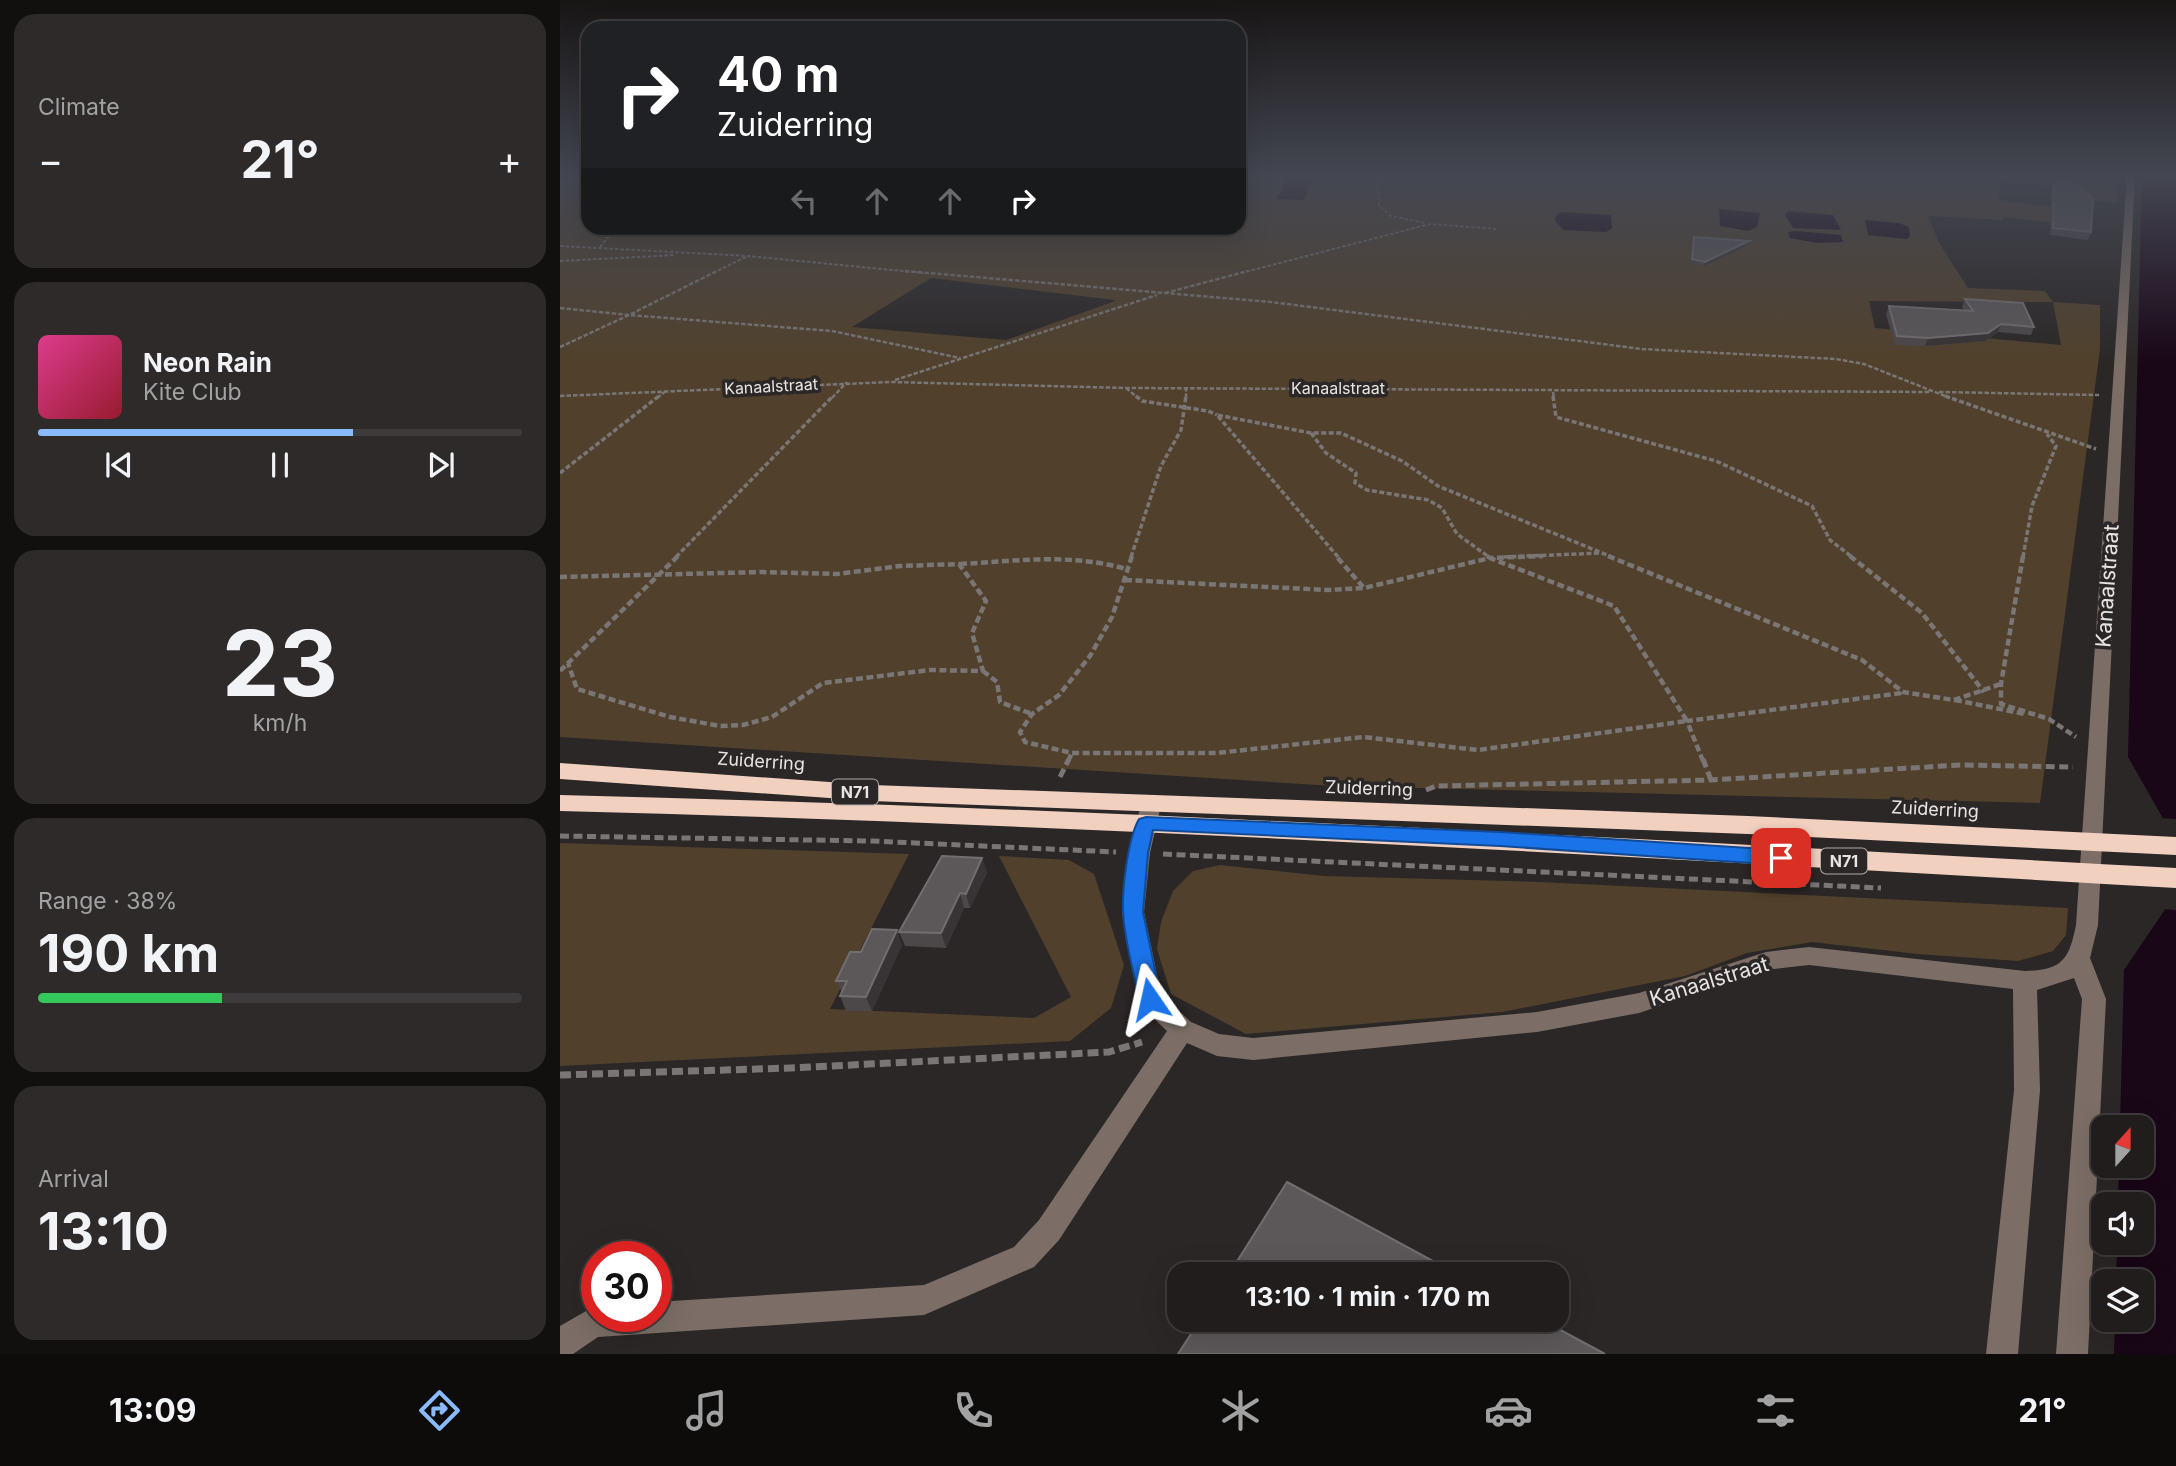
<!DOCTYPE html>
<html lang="en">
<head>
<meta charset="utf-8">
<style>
	:root { --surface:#201d1c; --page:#2d2a29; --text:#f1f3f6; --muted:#a2a2a3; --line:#3d3b3b; --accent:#89bafc }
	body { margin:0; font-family:Inter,sans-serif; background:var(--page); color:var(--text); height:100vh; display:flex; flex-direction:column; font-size:26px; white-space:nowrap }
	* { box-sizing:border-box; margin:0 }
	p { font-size:23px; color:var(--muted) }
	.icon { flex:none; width:38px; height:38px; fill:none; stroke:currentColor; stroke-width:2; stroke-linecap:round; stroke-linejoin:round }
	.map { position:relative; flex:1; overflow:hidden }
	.sheet { display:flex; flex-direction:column; gap:14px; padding:14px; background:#12100f; width:560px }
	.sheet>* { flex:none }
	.hud { position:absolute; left:21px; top:21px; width:665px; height:214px; border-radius:21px; box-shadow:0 7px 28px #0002,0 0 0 2px var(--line); background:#202124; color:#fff; overflow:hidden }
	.needle { width:46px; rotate:21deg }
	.fabs { position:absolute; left:1531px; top:1115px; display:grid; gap:14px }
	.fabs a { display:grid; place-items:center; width:63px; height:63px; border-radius:14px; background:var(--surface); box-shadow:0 7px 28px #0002,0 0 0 2px var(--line); font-size:35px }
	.speed { position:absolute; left:21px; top:1241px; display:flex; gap:14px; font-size:35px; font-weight:700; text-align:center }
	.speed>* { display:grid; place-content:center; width:91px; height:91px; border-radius:50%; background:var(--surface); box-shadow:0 7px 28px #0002,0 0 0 2px var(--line); line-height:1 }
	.speed .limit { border:10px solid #d22; background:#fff; color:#111 }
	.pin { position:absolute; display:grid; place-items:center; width:60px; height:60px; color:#fff; margin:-30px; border-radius:14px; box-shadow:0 4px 10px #0006 }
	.me { position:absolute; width:77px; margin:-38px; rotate:349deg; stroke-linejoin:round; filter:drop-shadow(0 0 5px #0008) }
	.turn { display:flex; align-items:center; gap:24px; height:147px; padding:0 21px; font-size:32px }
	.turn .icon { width:91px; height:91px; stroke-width:2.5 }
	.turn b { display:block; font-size:49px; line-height:60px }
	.lanes { display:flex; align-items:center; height:66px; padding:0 21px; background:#0003; justify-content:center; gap:35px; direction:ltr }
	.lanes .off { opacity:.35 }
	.big { font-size:52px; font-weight:700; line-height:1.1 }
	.sheet .widget { flex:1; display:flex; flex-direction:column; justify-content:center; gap:10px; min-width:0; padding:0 24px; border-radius:21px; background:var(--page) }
	.sheet .dial { align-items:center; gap:0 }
	.dial b { font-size:91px; line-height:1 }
	.song { display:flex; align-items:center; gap:21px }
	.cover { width:84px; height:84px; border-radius:10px; background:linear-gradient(135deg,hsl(330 70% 55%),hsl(350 70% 35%)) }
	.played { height:7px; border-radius:4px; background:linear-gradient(90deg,var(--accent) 65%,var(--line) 65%) }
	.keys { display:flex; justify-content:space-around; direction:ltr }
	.heat { display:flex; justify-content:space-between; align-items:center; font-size:38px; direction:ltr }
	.charge { height:10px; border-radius:5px; background:linear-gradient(90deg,#34c759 38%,var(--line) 0) }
	.trip { position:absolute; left:607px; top:1262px; width:402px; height:70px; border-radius:21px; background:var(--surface); box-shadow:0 7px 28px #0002,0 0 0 2px var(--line); font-weight:700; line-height:70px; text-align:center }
	.menu { display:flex; height:112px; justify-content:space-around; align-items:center; background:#0d0c0b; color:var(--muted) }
	.menu .icon { width:49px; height:49px }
	.menu .current { color:var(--accent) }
	.menu b { font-size:32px; color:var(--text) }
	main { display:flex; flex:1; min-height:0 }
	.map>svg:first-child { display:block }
	.green { fill:#51412c; fill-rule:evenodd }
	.water { fill:#190617 }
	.pier { fill:#2b2726 }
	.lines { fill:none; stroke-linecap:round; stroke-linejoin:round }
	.path-far5 { stroke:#7a7675; stroke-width:2; stroke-dasharray:3.5 2; stroke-linecap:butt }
	.path-far4 { stroke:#7a7675; stroke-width:2.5; stroke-dasharray:4.5 2; stroke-linecap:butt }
	.path-far3 { stroke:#7a7675; stroke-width:3.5; stroke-dasharray:5 2.5; stroke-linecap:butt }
	.path-far2 { stroke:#7a7675; stroke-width:4.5; stroke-dasharray:7 3.5; stroke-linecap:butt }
	.path-far1 { stroke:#7a7675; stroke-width:5; stroke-dasharray:9 4.5; stroke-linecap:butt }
	.path { stroke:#7a7675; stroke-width:7; stroke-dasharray:11 5; stroke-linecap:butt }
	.minor { fill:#7c6e67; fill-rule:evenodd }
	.highway { fill:#f2d0c0; fill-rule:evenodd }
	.wall { fill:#4c4749 }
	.shaded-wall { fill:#383334 }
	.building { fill:#5c5859; stroke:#726e6f; stroke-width:2 }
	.route { fill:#1a73e8; stroke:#114b97; stroke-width:2 }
	.labels { text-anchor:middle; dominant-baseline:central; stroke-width:7; stroke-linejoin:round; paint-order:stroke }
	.far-street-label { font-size:16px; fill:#e7e4e3; stroke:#2b2726 }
	.shield { fill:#2b2726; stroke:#afabaa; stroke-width:2 }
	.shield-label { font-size:16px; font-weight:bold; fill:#e7e4e3 }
	.street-label { font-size:18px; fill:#e7e4e3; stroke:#2b2726 }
	.near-street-label { font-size:21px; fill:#e7e4e3; stroke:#2b2726 }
</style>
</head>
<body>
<main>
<section class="sheet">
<div class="widget"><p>Climate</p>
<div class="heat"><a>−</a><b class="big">21°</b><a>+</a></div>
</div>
<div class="widget">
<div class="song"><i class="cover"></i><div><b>Neon Rain</b><p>Kite Club</p></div></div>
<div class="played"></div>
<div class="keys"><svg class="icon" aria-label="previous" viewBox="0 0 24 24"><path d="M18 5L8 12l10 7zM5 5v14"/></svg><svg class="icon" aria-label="pause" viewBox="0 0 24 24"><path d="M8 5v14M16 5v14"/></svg><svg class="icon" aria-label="next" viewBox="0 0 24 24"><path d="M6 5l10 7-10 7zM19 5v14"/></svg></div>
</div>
<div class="widget dial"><b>23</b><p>km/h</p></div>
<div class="widget"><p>Range · 38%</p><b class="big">190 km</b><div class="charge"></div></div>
<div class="widget"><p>Arrival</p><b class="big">13:10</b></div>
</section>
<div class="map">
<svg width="1616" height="1354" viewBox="0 0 1616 1354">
	<rect width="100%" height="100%" fill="#2b2726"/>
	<path class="green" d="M0,175H28L22,180H28V228H679V175H728L717,198L743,200L754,175H1558L1557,203L1496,196V186L1440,181L1439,200L1522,211L1521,226L1443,217V220L1368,216L1379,243L1408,288L1485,291L1493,302L1540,305V349L1480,803L774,786L0,737ZM371,278L555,300V301L446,340L292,327ZM1309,301L1493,302L1501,345L1315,328Z
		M0,843L349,854L270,1009L474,1018L511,997L439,856L509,860L534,874L564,965L551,1008L510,1041L0,1066Z
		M660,865L764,876L980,882L1508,908L1506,935L1493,951L1458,961L1358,954L1252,942L1187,953L1125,976L942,1012L686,1034L611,994L597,949L601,922L613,891L633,871Z"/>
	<path class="water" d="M1582,175H1616V1354H1554L1555,1320H1582V1281H1556L1557,1243L1582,1242V1204H1558L1559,1166H1582V1127H1560L1564,970L1610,902L1609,829L1568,757Z
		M728,177H753L744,200L717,199Z
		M1159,209L1200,213L1197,227L1188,231L1160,226Z
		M1228,211L1273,215L1281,230L1233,228L1225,215Z
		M1000,212L1051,215L1052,228L1046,232L1003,230L994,219Z
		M1305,220L1339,223L1349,227L1350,236L1347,239L1308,235Z
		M1236,231L1281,235L1283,242L1257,243L1230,238L1228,232Z"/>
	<path class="pier" d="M1599,818L1616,819V910L1600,909L1606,901V830Z"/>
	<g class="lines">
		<path class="path-far5" d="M818,175L819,206L831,216L865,223
			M0,183L28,182
			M0,246L188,256L363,273
			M40,247L56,228
			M0,261L115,255
			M153,273L188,256
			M681,273L870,224L936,229"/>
		<path class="path-far4" d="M345,271L711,302L1082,349L1276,359L1304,364L1390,398
			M605,293L688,271
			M0,308L69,315L157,271
			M0,347L69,315L272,331L400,358
			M335,380L597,295
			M566,388L578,398
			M993,392L994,398
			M1379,392L1539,395
			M0,396L331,382L566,388L1371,392
			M97,398L106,391
			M272,398L287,382
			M626,398V388"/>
		<path class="path-far3" d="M576,396L582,401L648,411L657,415
			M993,396L996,417L1156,461L1252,506L1270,540L1292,557
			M1385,396L1536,449
			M751,433L766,453L796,473L795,483L807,490L868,500L882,508L897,534L929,557
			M0,473L99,396
			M116,557L273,396
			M571,557L601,466L621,430L626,396
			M778,557L657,415L751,433H781L842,461L878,486L1052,557
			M944,557L1041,553
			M1463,557L1472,506L1496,446L1487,434"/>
		<path class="path-far2" d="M572,556L552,617L530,656L499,695L472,714L460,732L465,742L512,753H657L803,737L918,750L1127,721L1054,606L930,558L804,588L776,556
			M927,556L930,558L983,556
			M1048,556L1302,660L1343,692L1394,700L1441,684
			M1290,556L1362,613L1424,692
			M1463,556L1441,684V704L1489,719L1516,737
			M400,564C456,561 511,553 566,569
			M0,577L201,572L277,574L340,566L399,564L426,601L412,633L423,671L370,670L263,683L212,717L183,725L160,726L110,717L17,689L8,663
			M565,580L768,590L804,588
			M0,671L118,556
			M423,671L437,682L440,702L472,714
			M1395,700L1465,714
			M508,761L512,753
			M1143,761L1127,721L1342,693"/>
		<path class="path-far1" d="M1143,759L1151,780
			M500,777L509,759
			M866,790L876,786L1151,780L1400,765L1513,767
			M0,836L312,841L556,852
			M603,854L1321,888"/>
		<path class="path" d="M0,1075L231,1068L549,1052L582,1042"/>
		<path class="minor" d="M1567,175H1575L1538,925L1530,958L1546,999L1528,1354H1496L1522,999L1514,978L1477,990L1480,1090L1458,1354H1426L1454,1090L1453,989L1249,965L1206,970L1079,1013L977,1032L693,1060L657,1056L627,1043L499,1240L474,1267L364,1315L38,1337L13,1354H0V1326L33,1307L37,1306V1316H96V1302L364,1285L454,1247L479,1220L607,1031L581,1006L578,999L562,912L568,853L581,805L584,800H598L601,805L590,853L584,912L601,994L631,1022L659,1034L693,1038L977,1012L1079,993L1206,952L1249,947L1465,971C1502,970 1509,960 1516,925Z"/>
		<path class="highway" d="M0,763L312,785L1188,816L1616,837V855L1188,834L312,801L0,779Z
			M0,795C539,808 1077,839 1616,868V888C1077,857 539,825 0,811Z"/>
	</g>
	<path class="wall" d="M1494,182L1531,232L1528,240L1490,235L1491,188Z
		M1134,237L1188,245L1144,266L1131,263Z
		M1405,299L1474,327L1471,335L1438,332L1425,341L1365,346L1335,345L1326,314L1329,306L1404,310L1402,307Z
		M422,858L427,873L410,908H404L386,948L345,946L339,932Z
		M342,945L312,1011H286L280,996L282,992L276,981L301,952Z"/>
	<path class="shaded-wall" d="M1189,241L1188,245L1144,266L1145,262Z
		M1441,324L1438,332L1425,341L1365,346L1368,338Z
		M422,858L427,873L410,908L406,894Z
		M400,893L404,908L386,948L381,933Z
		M337,930L342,945L312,1011L306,997Z"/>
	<path class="building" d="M1494,182H1513L1533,199L1531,232L1493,228Z
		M1134,237L1189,241L1145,262L1132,259Z
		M1405,299L1463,303L1474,327L1441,324L1428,333L1368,338L1337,336L1329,306L1413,311Z
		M382,856L422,858L406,894L400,893L381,933L339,932Z
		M312,929L337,930L306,997L280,996L287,981H276L290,952H301Z
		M727,1182L897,1274H669Z
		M640,1320H982L1045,1354H618Z"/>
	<linearGradient id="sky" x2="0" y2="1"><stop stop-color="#181515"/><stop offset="0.48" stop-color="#444752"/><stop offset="1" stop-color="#444752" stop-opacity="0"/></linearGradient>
	<rect width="1616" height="364" fill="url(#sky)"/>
	<path class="route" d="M586,817L940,832L1221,850L1228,853L1231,858L1228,862L1221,865L940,846L593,830L588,853L583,912L601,999L598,1005L590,1008L583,1005L579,999C574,971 564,940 563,911C562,889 568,838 579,819Z"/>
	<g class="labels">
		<g class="far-street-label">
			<text transform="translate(211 386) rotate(-3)">Kanaalstraat</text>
			<text x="778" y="388">Kanaalstraat</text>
		</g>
		<g class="shield">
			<rect x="272" y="779.5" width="46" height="25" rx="5"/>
			<rect x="1261" y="848.5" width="46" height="25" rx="5"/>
		</g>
		<g class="shield-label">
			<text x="295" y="792">N71</text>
			<text x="1284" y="861">N71</text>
		</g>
		<g class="street-label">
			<text transform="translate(201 761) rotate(4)">Zuiderring</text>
			<text transform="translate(809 788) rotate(2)">Zuiderring</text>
			<text transform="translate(1375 809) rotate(3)">Zuiderring</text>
		</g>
		<g class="near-street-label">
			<text transform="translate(1547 586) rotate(-86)">Kanaalstraat</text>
			<text transform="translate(1149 981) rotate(-17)">Kanaalstraat</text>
		</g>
	</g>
</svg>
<div class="fabs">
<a><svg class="needle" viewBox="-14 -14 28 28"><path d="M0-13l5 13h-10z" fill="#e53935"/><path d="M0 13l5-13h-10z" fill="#a2a2a3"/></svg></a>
<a><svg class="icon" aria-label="sound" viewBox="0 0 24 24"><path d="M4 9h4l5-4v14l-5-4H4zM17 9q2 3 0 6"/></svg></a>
<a><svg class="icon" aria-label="layers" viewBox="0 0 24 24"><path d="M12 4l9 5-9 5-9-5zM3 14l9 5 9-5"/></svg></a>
</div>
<div class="speed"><div class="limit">30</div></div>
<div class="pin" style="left:1221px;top:858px;background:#d93025"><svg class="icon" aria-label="arrive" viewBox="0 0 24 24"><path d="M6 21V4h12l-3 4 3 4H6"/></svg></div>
<svg class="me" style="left:590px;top:999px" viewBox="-20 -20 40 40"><path d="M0-17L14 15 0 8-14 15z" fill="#1a73e8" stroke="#fff" stroke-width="4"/></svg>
<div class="trip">13:10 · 1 min · 170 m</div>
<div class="hud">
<div class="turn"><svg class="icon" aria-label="right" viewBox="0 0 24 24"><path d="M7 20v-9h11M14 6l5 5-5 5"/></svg><div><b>40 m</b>Zuiderring</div></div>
<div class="lanes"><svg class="icon off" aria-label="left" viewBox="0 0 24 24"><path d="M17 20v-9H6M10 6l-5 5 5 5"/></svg><svg class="icon off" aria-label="ahead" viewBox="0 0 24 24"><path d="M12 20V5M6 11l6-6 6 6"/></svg><svg class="icon off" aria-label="ahead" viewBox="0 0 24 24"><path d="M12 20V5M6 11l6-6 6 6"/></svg><svg class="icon" aria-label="right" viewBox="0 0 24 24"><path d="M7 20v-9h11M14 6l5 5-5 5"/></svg></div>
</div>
</div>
</main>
<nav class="menu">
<b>13:09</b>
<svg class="icon current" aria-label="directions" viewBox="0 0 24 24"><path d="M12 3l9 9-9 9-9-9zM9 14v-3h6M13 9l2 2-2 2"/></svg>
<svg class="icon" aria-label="music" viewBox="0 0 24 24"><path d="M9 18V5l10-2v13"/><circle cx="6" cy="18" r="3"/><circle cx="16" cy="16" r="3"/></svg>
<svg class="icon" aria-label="phone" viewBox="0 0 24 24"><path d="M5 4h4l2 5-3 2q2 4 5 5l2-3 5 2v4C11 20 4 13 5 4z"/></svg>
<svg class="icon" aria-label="climate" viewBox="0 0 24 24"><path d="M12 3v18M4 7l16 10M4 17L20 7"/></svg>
<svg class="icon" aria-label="car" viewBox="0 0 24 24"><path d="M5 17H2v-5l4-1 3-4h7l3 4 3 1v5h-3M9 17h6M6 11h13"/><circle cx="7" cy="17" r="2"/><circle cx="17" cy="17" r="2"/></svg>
<svg class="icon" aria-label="filters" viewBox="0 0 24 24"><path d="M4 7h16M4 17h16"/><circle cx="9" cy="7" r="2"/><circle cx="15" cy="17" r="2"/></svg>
<b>21°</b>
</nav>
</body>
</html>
